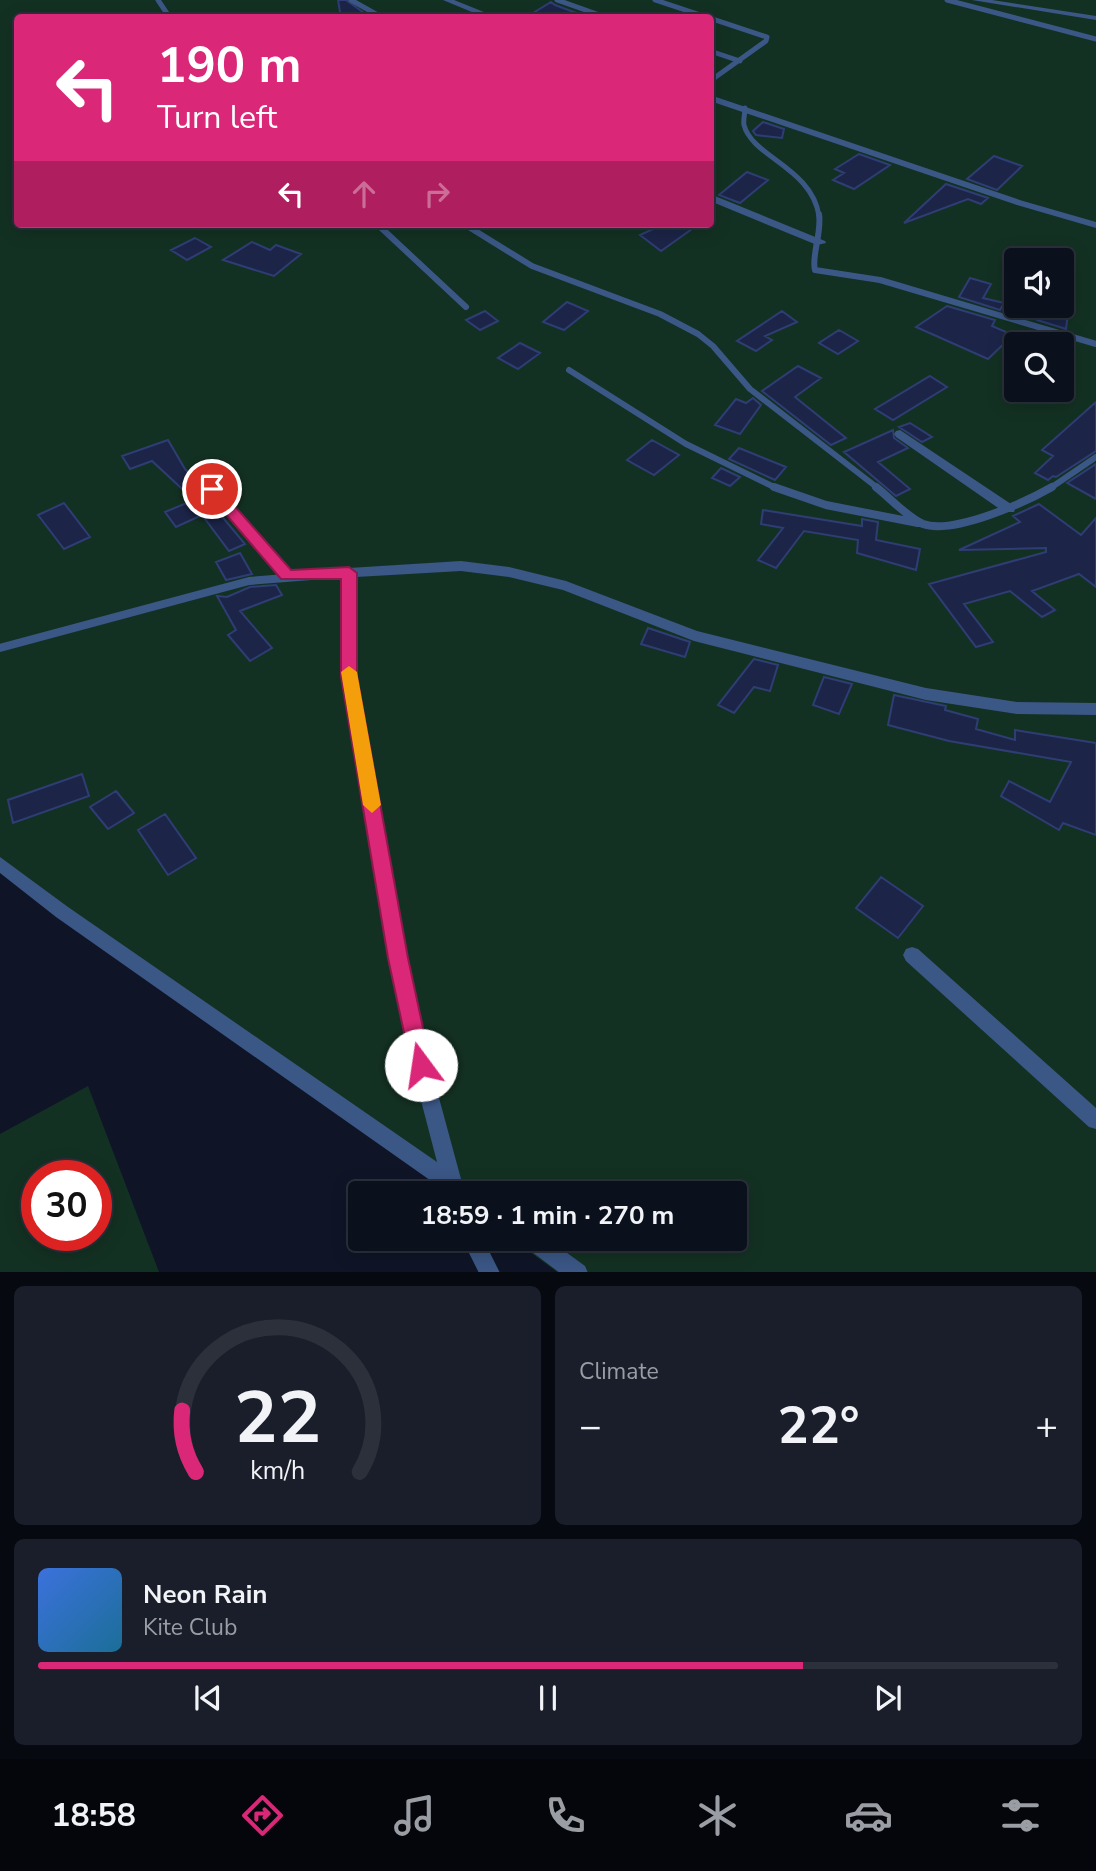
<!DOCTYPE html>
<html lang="en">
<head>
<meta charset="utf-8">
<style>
	:root { --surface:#0b101d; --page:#191e2a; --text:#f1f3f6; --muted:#9a9da4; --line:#2b303b; --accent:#db2777 }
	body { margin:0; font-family:"Nunito Sans",sans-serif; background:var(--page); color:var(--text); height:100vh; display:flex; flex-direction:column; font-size:26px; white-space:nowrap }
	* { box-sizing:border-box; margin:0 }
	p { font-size:23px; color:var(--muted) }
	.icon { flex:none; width:38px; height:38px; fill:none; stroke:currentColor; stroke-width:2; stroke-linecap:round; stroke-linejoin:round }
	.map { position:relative; height:1272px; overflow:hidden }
	.panel { display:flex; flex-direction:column; gap:14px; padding:14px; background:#060910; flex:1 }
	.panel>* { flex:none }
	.top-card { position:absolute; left:14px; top:14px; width:700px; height:214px; border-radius:7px; box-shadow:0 4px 18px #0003,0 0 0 2px var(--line); background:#db2777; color:#fff; overflow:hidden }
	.fabs { position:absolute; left:1004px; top:248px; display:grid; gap:14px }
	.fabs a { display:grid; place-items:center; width:70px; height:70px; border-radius:7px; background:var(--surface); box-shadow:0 4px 18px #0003,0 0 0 2px var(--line); font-size:35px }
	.speed { position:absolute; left:21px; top:1160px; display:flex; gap:14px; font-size:35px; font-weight:700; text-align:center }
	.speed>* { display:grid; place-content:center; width:91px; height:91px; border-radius:50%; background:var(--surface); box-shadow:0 4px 18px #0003,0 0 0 2px var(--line); line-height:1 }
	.speed .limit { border:10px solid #d22; background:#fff; color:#111 }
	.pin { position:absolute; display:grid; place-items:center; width:60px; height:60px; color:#fff; margin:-30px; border:4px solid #fff; border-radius:50%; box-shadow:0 2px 7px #0007 }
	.me { position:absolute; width:77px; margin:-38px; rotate:346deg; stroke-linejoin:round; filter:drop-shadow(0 0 5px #0008) }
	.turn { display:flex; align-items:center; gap:24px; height:147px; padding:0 28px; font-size:32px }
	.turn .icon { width:91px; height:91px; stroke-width:2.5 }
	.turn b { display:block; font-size:49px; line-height:60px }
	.lanes { display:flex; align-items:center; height:66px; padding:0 28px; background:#0003; justify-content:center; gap:35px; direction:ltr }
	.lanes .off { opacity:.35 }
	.big { font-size:52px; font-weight:700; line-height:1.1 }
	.panel .widget { flex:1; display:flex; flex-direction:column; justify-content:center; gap:10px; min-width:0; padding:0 24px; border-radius:10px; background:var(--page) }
	.panel .dial { align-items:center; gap:0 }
	.dial svg { height:182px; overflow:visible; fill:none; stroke:var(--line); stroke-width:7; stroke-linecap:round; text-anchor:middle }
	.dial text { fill:var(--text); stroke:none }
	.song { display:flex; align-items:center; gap:21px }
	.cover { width:84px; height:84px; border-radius:10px; background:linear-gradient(135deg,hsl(220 70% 55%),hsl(200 70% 35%)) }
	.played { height:7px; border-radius:4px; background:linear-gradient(90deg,var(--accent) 75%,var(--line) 75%) }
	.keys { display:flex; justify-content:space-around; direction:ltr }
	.heat { display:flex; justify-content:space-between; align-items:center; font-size:38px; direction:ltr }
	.panel .tiles { flex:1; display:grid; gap:14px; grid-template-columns:1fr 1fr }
	.widget:last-child { grid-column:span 2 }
	.trip { position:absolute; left:348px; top:1181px; width:399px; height:70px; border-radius:7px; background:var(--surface); box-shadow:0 4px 18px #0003,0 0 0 2px var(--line); font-weight:700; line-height:70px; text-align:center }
	.tab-bar { display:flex; height:112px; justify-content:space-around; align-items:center; background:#04060c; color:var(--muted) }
	.tab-bar .icon { width:49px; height:49px }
	.tab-bar .on { color:var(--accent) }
	.tab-bar b { font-size:32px; color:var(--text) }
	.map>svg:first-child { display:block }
	.green { fill:#133123; fill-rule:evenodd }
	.building { fill:#1c2548; stroke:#2e3d74; stroke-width:2 }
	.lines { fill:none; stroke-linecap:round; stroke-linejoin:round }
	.lane-far2 { stroke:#3b5786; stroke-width:5 }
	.lane-far1 { stroke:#3b5786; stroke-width:6 }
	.lane { stroke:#3b5786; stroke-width:8 }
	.street { fill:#3b5786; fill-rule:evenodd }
	.route { fill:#db2777; stroke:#8e194d; stroke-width:2 }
	.slow { fill:#f59e0b }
</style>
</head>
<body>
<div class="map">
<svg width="1096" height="1273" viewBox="0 0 1096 1273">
	<rect width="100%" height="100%" fill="#0f1527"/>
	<path class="green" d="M0,0H1096V1272H557L512,1239H735V1194L450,1193L0,859ZM18,18H710V224H18ZM1017,261H1062V306H1017ZM1017,345H1062V390H1017Z
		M88,1086L159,1272H0V1134ZM37,1176H96V1236H37Z"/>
	<path class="building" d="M338,0H346L371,18H341Z
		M551,2L555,5L590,18H525Z
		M763,122L784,129L782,138L756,135L753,131Z
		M859,154L890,165L854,189L833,180L844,173L835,169Z
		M994,156L1022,166L997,190L967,179Z
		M747,172L768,180L740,203L719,195Z
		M946,184L988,198L981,204L968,199L904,223Z
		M664,224H699L661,251L640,235Z
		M195,238L211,247L187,260L171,250Z
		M252,242L270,250L276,245L301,254L274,276L223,260Z
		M970,278L991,284L983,298L1004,303L1000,310L959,297Z
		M567,302L588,311L564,330L543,322Z
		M947,306L995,320L992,326L1013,335L988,359L916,327Z
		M1040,306H1069L1066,329L1037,320Z
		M485,311L498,321L480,330L466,320Z
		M782,311L797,322L765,336L772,340L756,351L737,341Z
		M839,330L858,341L838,354L819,343Z
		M1031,331L1064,341V347L1028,337Z
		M520,343L540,353L518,369L498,358Z
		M798,366L821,378L795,397L846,438L831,445L762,391Z
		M930,376L947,387L893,420L875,409Z
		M753,398L761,405L740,434L715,425L736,399L746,403Z
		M1096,402V451L1056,477L1053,476L1048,480L1035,473L1053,456L1042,450Z
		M910,423L932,437L922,442L899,427Z
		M893,430L894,438L908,448L878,462L910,489L896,496L844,452Z
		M168,440L185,469L198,481L194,483L245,544L229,551L202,515L176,527L165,512L194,500L152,461L130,469L122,456Z
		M652,440L679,455L654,475L627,460Z
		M739,448L786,467L775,480L729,459Z
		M1096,464V499L1067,483Z
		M721,468L740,477L730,486L712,478Z
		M64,503L90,537L64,549L38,515Z
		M1039,504L1081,535L1096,518V587L1079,574L1032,591L1055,610L1042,617L1010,591L964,604L993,642L976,647L929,584L1046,552V548L959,550L1020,522L1013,516Z
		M763,510L862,526V519L878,522L876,540L920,549L916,570L857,553L858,540L804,531L776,568L758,560L783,528L761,524Z
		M240,553L252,574L226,580L216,562Z
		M276,585L282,595L240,611L272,648L250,661L228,635L236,630L217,596L227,597L250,587Z
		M648,628L690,642L685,657L641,644Z
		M754,659L778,665L770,691L754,687L734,713L718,705Z
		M824,677L852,684L839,714L813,705Z
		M894,695L946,706L945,710L978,719L976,729L1015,740V730L1096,743V835L1063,823L1059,830L1001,796L1009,781L1050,802L1071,762L949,741L888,725Z
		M82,774L89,796L13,823L8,800Z
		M116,791L134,813L108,829L90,807Z
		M165,814L196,858L168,875L138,830Z
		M881,877L923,906L898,938L856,908Z"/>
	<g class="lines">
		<path class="lane-far2" d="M158,0L170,18
			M351,0L383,18
			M557,0L608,18
			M655,0L767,37L766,41L710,81
			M947,0L1096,39
			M710,51L740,61
			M745,108C745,113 743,120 744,125C752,157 812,168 819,216"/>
		<path class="lane-far1" d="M819,214C822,233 811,257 815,270L880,280L1096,344
			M377,224L466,307
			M464,224L532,266L660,314L698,334L713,346L750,389L879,489
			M569,370L686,444L778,489
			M1049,489L1096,457"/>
		<path class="lane" d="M774,487L826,505L918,523
			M876,487C890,498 907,517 923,524C953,535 1026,502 1052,487
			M0,648L249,581L349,573"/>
		<path class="street" d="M443,0H454L499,18H486Z
			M972,0H992L1096,16V20Z
			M710,95L1023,201L1096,222V228L1017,205L710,101Z
			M710,194L825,241L826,243L817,245L710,201Z
			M900,430L1014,506L1015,509L1014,512H1004L896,437L894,434L896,431Z
			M212,485L216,486L292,573L294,576L292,579H282L208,492L206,489L208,486Z
			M461,561L509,567L566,581L697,631L926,688L1017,702L1096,703V715L1017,714L926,700L694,641L563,590L509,577L461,571L356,577V676L423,1039L461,1179L473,1187L476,1194H445L444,1190L56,917L0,873V857L68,907L437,1162L405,1039L342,676V573L349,568Z
			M912,947L918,949L1096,1108V1129L1089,1127L906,961L903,955L906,949Z
			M462,1239H483L500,1273H479Z
			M521,1239H548L585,1266L588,1273H560L524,1246Z"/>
	</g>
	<path class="route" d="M212,484L217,486L291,570L349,567L357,573V676L408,958L431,1065L428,1072L421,1075L414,1072L411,1065L388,958L341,676V579H281L207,492L205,489Z"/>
	<path class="slow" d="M349,666L357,672L381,805L372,813L363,805L341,672Z"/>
</svg>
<div class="fabs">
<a><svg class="icon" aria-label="sound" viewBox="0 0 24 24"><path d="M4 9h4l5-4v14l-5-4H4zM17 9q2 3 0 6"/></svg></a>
<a><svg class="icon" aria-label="search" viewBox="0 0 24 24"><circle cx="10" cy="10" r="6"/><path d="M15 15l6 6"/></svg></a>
</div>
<div class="speed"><div class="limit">30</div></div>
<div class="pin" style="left:212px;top:489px;background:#d93025"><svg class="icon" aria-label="arrive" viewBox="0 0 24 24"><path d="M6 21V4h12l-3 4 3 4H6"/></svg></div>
<svg class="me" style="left:421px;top:1065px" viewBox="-20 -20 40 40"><circle r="19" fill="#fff"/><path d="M0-13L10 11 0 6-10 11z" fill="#db2777"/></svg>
<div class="trip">18:59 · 1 min · 270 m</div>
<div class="top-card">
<div class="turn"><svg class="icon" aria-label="left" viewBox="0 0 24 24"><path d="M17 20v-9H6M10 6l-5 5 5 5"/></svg><div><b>190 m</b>Turn left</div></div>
<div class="lanes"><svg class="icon" aria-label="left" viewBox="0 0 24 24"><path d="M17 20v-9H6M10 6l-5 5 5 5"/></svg><svg class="icon off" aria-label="ahead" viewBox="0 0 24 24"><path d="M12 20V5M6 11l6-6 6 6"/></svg><svg class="icon off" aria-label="right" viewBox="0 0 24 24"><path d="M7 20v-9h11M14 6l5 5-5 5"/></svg></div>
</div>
</div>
<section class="panel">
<div class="tiles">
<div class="widget dial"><svg viewBox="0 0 100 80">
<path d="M14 69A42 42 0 1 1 86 69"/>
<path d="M14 69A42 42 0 0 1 8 42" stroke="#db2777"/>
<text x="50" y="56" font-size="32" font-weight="700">22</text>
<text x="50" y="72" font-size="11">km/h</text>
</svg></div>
<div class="widget"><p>Climate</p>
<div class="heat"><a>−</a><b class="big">22°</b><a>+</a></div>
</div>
<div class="widget">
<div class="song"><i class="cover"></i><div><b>Neon Rain</b><p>Kite Club</p></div></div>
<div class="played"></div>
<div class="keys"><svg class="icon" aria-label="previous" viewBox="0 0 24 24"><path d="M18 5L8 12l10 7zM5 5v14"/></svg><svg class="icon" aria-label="pause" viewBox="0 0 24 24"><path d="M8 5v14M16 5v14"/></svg><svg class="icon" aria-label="next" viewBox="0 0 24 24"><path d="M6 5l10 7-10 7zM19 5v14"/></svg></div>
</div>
</div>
</section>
<nav class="tab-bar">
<b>18:58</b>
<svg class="icon on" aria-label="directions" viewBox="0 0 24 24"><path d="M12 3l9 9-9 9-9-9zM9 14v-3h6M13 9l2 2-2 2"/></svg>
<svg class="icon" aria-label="music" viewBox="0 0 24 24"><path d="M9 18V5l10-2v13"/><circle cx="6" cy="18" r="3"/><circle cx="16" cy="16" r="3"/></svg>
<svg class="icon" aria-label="phone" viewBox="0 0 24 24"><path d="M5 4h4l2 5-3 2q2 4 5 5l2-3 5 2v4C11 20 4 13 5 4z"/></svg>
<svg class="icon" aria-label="climate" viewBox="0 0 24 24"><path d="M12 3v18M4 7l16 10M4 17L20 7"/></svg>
<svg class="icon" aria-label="car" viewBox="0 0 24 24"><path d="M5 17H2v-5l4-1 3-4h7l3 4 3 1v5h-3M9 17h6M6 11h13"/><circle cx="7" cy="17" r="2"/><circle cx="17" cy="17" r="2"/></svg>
<svg class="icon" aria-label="filters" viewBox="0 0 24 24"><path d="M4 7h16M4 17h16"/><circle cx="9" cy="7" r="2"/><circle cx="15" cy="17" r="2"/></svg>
</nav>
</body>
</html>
